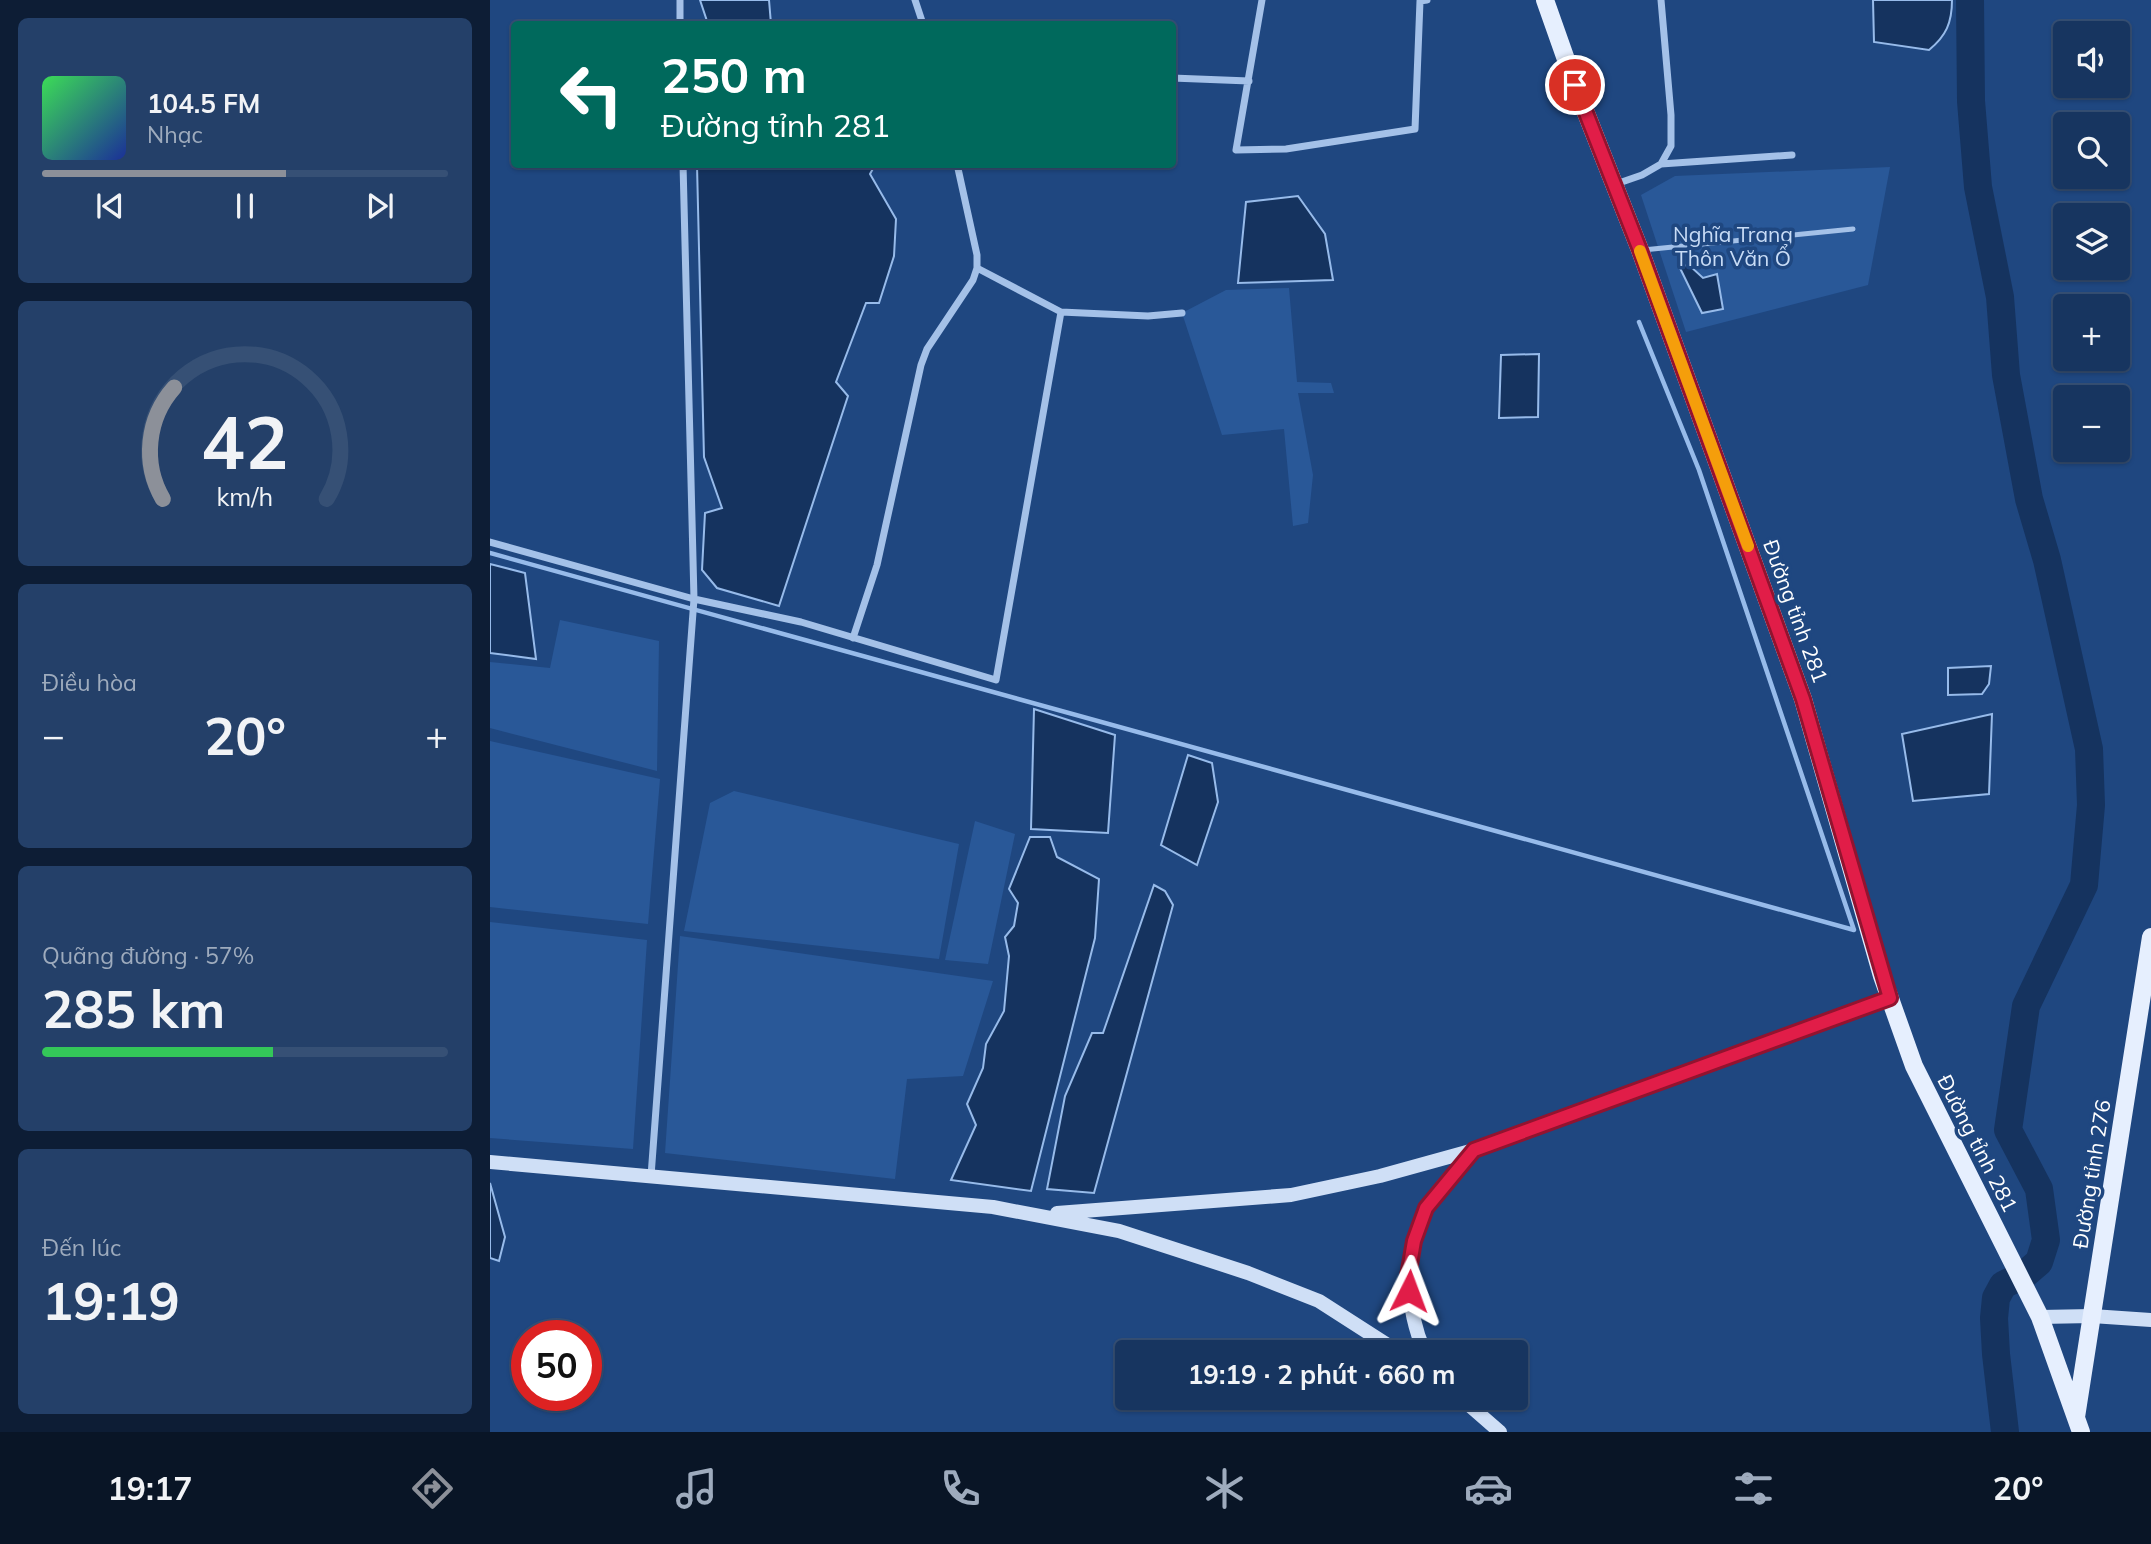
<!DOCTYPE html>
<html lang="vi">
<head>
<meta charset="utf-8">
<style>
	:root { --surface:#173560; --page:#244069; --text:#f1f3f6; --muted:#9eabbd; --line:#365075; --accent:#8c9099 }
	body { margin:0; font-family:Mulish,sans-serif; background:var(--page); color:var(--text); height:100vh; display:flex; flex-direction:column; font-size:26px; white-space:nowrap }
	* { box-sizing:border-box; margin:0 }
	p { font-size:23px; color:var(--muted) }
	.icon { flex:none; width:38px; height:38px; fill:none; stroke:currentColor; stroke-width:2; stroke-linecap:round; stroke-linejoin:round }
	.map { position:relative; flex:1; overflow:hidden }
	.drawer { display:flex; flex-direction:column; gap:18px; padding:18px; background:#0d1d35; width:490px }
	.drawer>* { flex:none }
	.banner { position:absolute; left:21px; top:21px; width:665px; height:147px; border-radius:7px; box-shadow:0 2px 5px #0004,0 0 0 2px var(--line); background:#00695c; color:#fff; overflow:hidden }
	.tools { position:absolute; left:1563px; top:21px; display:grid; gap:14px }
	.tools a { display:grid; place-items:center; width:77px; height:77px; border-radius:7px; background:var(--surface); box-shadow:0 2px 5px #0004,0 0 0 2px var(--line); font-size:35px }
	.speed { position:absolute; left:21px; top:1320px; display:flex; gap:14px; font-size:35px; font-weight:700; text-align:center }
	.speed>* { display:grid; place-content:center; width:91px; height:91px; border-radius:50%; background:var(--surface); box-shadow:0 2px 5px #0004,0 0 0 2px var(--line); line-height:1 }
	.speed .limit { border:10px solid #d22; background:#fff; color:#111 }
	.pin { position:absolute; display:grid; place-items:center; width:60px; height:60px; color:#fff; margin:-30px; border:4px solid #fff; border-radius:50%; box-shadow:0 2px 7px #0007 }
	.me { position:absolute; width:77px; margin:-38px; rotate:3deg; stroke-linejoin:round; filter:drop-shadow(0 0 5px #0008) }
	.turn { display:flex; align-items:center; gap:24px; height:147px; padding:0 35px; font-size:32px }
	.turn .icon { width:91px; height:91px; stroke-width:2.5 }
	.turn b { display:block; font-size:49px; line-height:60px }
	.big { font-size:52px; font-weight:700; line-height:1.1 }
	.drawer .widget { flex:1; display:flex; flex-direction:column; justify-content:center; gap:10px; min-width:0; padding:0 24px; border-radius:10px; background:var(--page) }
	.drawer .dial { align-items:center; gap:0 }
	.dial svg { height:182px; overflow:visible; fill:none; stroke:var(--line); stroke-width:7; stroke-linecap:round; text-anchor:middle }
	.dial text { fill:var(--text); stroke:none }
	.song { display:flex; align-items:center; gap:21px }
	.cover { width:84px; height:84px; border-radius:10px; background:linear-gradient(135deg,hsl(130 70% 55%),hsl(230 70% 35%)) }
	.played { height:7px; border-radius:4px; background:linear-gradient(90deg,var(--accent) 60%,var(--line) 60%) }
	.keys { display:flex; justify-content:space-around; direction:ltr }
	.heat { display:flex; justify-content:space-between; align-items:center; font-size:38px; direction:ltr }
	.charge { height:10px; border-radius:5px; background:linear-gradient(90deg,#34c759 57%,var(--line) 0) }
	.trip { position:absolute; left:625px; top:1340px; width:413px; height:70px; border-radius:7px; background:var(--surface); box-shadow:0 2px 5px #0004,0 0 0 2px var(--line); font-weight:700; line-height:70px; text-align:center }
	.tabs { display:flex; height:112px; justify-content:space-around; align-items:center; background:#091526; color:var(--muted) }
	.tabs .icon { width:49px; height:49px }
	.tabs .current { color:var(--accent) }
	.tabs b { font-size:32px; color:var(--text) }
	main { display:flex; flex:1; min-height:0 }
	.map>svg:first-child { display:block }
	.green { fill:#295898 }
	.water { fill:#15335f; stroke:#97bbea; stroke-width:2 }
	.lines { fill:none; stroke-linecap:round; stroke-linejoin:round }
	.stream { stroke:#97bbea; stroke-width:4.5 }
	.river { stroke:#15335f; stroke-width:28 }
	.lane { stroke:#a4c1e8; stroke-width:5 }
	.street { stroke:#a4c1e8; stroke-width:7 }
	.secondary { stroke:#cfdff6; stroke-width:14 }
	.primary { stroke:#e6effe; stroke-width:18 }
	.route-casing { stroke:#92132f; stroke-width:18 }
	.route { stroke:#e11d48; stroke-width:12 }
	.slow { stroke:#f59e0b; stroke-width:12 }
	.labels { text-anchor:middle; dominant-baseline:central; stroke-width:7; stroke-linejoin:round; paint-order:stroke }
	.park-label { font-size:21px; fill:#c8dcf6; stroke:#1f4780 }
	.street-label { font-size:21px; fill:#fff; stroke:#1f4780 }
</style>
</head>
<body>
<main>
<section class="drawer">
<div class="widget">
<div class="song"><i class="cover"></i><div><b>104.5 FM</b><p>Nhạc</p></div></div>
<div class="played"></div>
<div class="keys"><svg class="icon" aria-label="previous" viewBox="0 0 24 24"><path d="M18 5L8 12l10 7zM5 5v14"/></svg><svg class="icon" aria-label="pause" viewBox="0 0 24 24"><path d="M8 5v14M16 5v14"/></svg><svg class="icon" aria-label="next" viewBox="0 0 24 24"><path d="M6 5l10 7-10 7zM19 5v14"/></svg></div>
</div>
<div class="widget dial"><svg viewBox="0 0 100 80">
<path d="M14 69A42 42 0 1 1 86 69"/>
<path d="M14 69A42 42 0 0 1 19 20" stroke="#8c9099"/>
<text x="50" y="56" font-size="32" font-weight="700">42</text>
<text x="50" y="72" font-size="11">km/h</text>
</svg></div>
<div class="widget"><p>Điều hòa</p>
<div class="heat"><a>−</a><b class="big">20°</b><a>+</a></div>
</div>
<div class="widget"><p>Quãng đường · 57%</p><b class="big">285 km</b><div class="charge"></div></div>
<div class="widget"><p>Đến lúc</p><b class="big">19:19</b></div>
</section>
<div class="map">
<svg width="1661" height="1432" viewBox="0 0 1661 1432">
	<rect width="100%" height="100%" fill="#1f4780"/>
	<path class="green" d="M1400,167L1378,285L1196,332L1151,195L1185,176Z
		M799,288L807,382L841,383L844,393H808L823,475L818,523L803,526L794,429L732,435L692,313L736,290Z
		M70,620L169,641L167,771L0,728V662L60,668Z
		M0,741L170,779L158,924L0,907Z
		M244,791L469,844L449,959L194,931L220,803Z
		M485,821L525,834L498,964L455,960Z
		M0,922L157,940L143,1149L0,1138Z
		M190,936L503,981L473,1076L417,1079L405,1179L175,1153Z"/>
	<path class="water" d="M210,0H279L281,24H218Z
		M1383,0H1462C1462,23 1456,36 1439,50L1384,42Z
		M207,165H385L380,174L406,219L404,256L389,303H376L346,382L358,396L289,606L227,588L212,570L215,513L232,508L214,457Z
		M808,196L835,234L843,280L748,283L756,202Z
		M1199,265L1213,278L1227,274L1233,309L1212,313L1189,266Z
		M1049,354L1048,417L1009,418L1011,355Z
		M0,564L35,573L46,659L0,653Z
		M1501,666L1499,684L1492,694L1458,695V668Z
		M544,709L625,735L618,833L541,829Z
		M1502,714L1499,794L1423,801L1412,734Z
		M698,755L722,763L728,802L707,865L671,845Z
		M540,837H560L567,857L609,879L605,938L541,1191L461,1180L486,1125L477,1104L493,1068L496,1044L514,1011L519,956L515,937L524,926L528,903L519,889Z
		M664,885L675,891L683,905L604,1193L557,1189L575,1096L602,1033H613Z
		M0,1183L15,1237L9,1261L0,1258Z"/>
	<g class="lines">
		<path class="stream" d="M0,553L1364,930L1209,470L1149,322"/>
		<path class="river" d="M1480,0L1481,101L1488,187L1510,297L1516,375L1539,499L1557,560L1599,749L1601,805L1594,885L1536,1006L1518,1130L1549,1189L1556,1240L1549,1262L1535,1274L1513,1285L1506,1298L1504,1318L1506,1354L1515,1432"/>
		<path class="lane" d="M1153,250L1363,229"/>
		<path class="street" d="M190,0V24
			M425,0L433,24
			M772,0L746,150L796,149L925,129L930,1L937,0
			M682,78L759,81
			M1171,164L1302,155
			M1126,184L1152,175L1171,164L1181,146V115L1171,0
			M487,268L571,312L658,316L692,313
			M0,542L204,599L311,622L506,680L571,312
			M363,638L387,565L431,365L437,349L483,280L487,268V255L467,164
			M161,1176L204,599L193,164"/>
		<path class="secondary" d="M0,1162L503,1207L629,1231L758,1273L829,1301L910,1353
			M567,1213L801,1195L890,1176L984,1150L1400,998
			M1550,1317L1602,1316L1661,1320
			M935,1353C915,1307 913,1255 936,1210C946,1190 969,1168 984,1150
			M971,1398L1010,1432"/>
		<path class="primary" d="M1055,0L1085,85L1150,250L1313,699L1392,976L1424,1066L1550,1317L1591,1432
			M1586,1417L1661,937"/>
	</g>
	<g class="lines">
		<defs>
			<path id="route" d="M919,1291L918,1276L924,1241L936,1208L984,1150L1400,998L1313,699L1150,250L1085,85"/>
		</defs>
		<use href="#route" class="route-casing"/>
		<use href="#route" class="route"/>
		<path class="slow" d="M1150,251L1258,546"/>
	</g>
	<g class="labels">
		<g class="park-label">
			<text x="1243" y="234">Nghĩa Trang<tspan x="1243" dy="24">Thôn Văn Ổ</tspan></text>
		</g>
		<g class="street-label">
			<text transform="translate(1306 611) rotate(70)">Đường tỉnh 281</text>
			<text transform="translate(1488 1143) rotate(63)">Đường tỉnh 281</text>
			<text transform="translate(1601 1174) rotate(-81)">Đường tỉnh 276</text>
		</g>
	</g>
</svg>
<div class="tools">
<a><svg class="icon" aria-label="sound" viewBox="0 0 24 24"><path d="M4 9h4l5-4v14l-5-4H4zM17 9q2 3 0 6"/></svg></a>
<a><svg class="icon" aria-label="search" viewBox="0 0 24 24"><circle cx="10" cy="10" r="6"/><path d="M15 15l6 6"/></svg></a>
<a><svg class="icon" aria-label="layers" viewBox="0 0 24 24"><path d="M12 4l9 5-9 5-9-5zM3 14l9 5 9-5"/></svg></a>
<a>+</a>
<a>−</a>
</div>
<div class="speed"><div class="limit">50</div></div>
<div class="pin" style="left:1085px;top:85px;background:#d93025"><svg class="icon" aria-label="arrive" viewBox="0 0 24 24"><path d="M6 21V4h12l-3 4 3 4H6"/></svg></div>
<svg class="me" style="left:919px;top:1291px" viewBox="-20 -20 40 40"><path d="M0-17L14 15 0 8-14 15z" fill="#e11d48" stroke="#fff" stroke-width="4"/></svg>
<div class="trip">19:19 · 2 phút · 660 m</div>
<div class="banner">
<div class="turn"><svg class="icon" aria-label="left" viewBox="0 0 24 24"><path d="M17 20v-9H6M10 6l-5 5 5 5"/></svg><div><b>250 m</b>Đường tỉnh 281</div></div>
</div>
</div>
</main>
<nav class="tabs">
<b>19:17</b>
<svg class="icon current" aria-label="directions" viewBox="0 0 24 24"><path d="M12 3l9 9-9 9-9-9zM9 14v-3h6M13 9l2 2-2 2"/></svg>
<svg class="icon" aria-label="music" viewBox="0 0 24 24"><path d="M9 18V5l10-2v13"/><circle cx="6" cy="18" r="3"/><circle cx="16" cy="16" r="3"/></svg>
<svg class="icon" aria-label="phone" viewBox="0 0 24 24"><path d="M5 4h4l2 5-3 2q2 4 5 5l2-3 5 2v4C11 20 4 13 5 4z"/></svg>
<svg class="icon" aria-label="climate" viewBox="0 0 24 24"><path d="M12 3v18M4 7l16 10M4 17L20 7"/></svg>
<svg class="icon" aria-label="car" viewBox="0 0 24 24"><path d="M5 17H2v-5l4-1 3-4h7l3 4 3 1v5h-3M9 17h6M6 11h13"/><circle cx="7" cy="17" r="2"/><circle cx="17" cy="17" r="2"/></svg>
<svg class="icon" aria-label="filters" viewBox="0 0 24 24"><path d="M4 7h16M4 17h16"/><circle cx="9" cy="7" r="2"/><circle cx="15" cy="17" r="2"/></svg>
<b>20°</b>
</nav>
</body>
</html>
